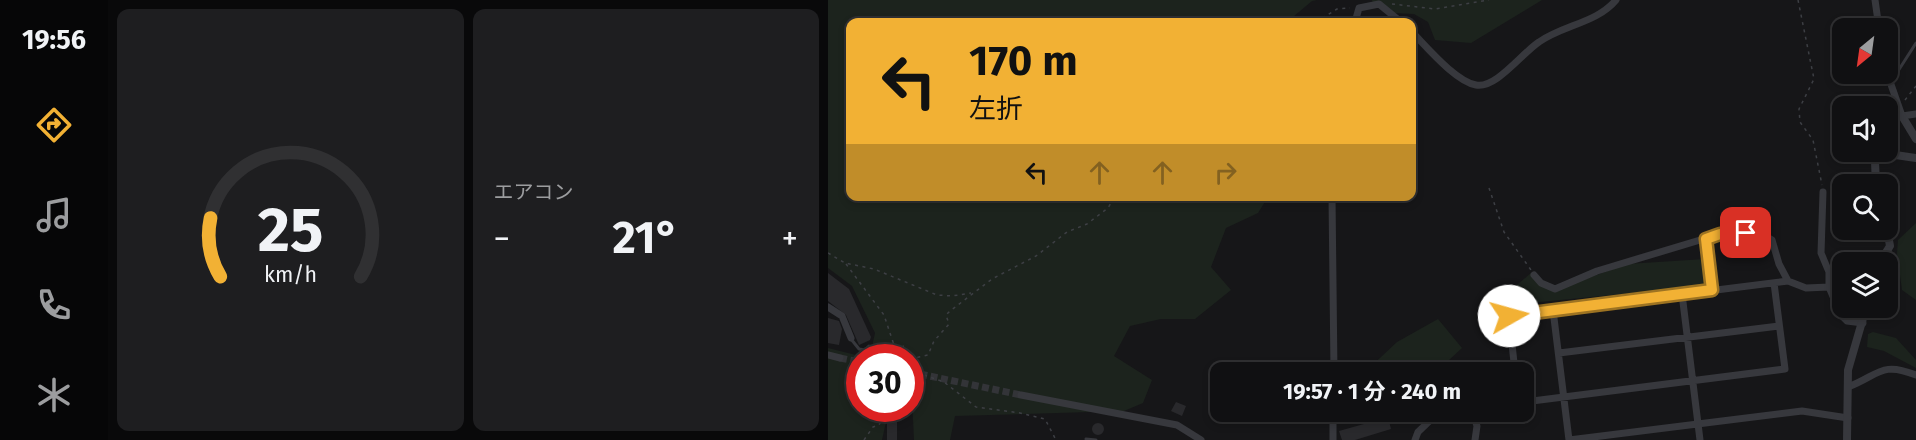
<!DOCTYPE html>
<html lang="ja">
<head>
<meta charset="utf-8">
<style>
	:root { --surface:#101012; --page:#1e1e20; --text:#f1f3f6; --muted:#9c9d9f; --line:#303032; --accent:#f2b134 }
	body { margin:0; font-family:"Fira Sans","Noto Sans JP",sans-serif; background:var(--page); color:var(--text); height:100vh; display:flex; flex-direction:column; font-size:22px; white-space:nowrap }
	* { box-sizing:border-box; margin:0 }
	p { font-size:20px; color:var(--muted) }
	.icon { flex:none; width:33px; height:33px; fill:none; stroke:currentColor; stroke-width:2; stroke-linecap:round; stroke-linejoin:round }
	.map { position:relative; flex:1; overflow:hidden }
	.details { display:flex; flex-direction:column; gap:9px; padding:9px; background:#09090a; width:720px }
	.details>* { flex:none }
	.hud { position:absolute; left:18px; top:18px; width:570px; height:183px; border-radius:12px; box-shadow:0 3px 9px #0003,0 0 0 2px var(--line); background:#f2b134; color:#111; overflow:hidden }
	.needle { width:39px; rotate:209deg }
	.tools { position:absolute; left:1004px; top:18px; display:grid; gap:12px }
	.tools a { display:grid; place-items:center; width:66px; height:66px; border-radius:12px; background:var(--surface); box-shadow:0 3px 9px #0003,0 0 0 2px var(--line); font-size:30px }
	.speed { position:absolute; left:18px; top:344px; display:flex; gap:12px; font-size:30px; font-weight:700; text-align:center }
	.speed>* { display:grid; place-content:center; width:78px; height:78px; border-radius:50%; background:var(--surface); box-shadow:0 3px 9px #0003,0 0 0 2px var(--line); line-height:1 }
	.speed .limit { border:9px solid #d22; background:#fff; color:#111 }
	.pin { position:absolute; display:grid; place-items:center; width:51px; height:51px; color:#fff; margin:-26px; border-radius:12px; box-shadow:0 3px 9px #0006 }
	.me { position:absolute; width:66px; margin:-33px; rotate:83deg; stroke-linejoin:round; filter:drop-shadow(0 0 4px #0008) }
	.turn { display:flex; align-items:center; gap:21px; height:126px; padding:0 24px; font-size:27px }
	.turn .icon { width:78px; height:78px; stroke-width:2.5 }
	.turn b { display:block; font-size:42px; line-height:51px }
	.lanes { display:flex; align-items:center; height:57px; padding:0 24px; background:#0003; justify-content:center; gap:30px; direction:ltr }
	.lanes .off { opacity:.35 }
	.big { font-size:45px; font-weight:700; line-height:1.1 }
	.details .widget { flex:1; display:flex; flex-direction:column; justify-content:center; gap:9px; min-width:0; padding:0 21px; border-radius:12px; background:var(--page) }
	.details .dial { align-items:center; gap:0 }
	.dial svg { height:156px; overflow:visible; fill:none; stroke:var(--line); stroke-width:7; stroke-linecap:round; text-anchor:middle }
	.dial text { fill:var(--text); stroke:none }
	.heat { display:flex; justify-content:space-between; align-items:center; font-size:33px; direction:ltr }
	.details .tiles { flex:1; display:grid; gap:9px; grid-template-columns:repeat(2,1fr) }
	.trip { position:absolute; left:382px; top:362px; width:324px; height:60px; border-radius:12px; background:var(--surface); box-shadow:0 3px 9px #0003,0 0 0 2px var(--line); font-weight:700; line-height:60px; text-align:center }
	main { display:flex; flex:1; min-height:0 }
	.tab-bar { display:flex; flex-direction:column; width:108px; justify-content:space-around; align-items:center; background:#060607; color:var(--muted) }
	.tab-bar .icon { width:42px; height:42px }
	.tab-bar .on { color:var(--accent) }
	.tab-bar b { font-size:27px; color:var(--text) }
	.map>svg:first-child { display:block }
	.green { fill:#1c231d }
	.building { fill:#29292c }
	.lines { fill:none; stroke-linecap:round; stroke-linejoin:round }
	.minor-tunnel { stroke:#333438; stroke-width:7; stroke-dasharray:7 3.5; stroke-linecap:butt }
	.path { stroke:#3d3f44; stroke-width:1.5; stroke-dasharray:3 4.5; stroke-linecap:butt }
	.service { stroke:#37383d; stroke-width:3 }
	.minor { stroke:#37383d; stroke-width:7 }
	.tertiary { stroke:#37383d; stroke-width:8 }
	.route-casing { stroke:#9d7322; stroke-width:15 }
	.route { stroke:#f2b134; stroke-width:10 }
</style>
</head>
<body>
<main>
<nav class="tab-bar">
<b>19:56</b>
<svg class="icon on" aria-label="directions" viewBox="0 0 24 24"><path d="M12 3l9 9-9 9-9-9zM9 14v-3h6M13 9l2 2-2 2"/></svg>
<svg class="icon" aria-label="music" viewBox="0 0 24 24"><path d="M9 18V5l10-2v13"/><circle cx="6" cy="18" r="3"/><circle cx="16" cy="16" r="3"/></svg>
<svg class="icon" aria-label="phone" viewBox="0 0 24 24"><path d="M5 4h4l2 5-3 2q2 4 5 5l2-3 5 2v4C11 20 4 13 5 4z"/></svg>
<svg class="icon" aria-label="climate" viewBox="0 0 24 24"><path d="M12 3v18M4 7l16 10M4 17L20 7"/></svg>
</nav>
<section class="details">
<div class="tiles">
<div class="widget dial"><svg viewBox="0 0 100 80">
<path d="M14 69A42 42 0 1 1 86 69"/>
<path d="M14 69A42 42 0 0 1 9 39" stroke="#f2b134"/>
<text x="50" y="56" font-size="32" font-weight="700">25</text>
<text x="50" y="72" font-size="11">km/h</text>
</svg></div>
<div class="widget"><p>エアコン</p>
<div class="heat"><a>−</a><b class="big">21°</b><a>+</a></div>
</div>
</div>
</section>
<div class="map">
<svg width="1088" height="440" viewBox="0 0 1088 440">
	<rect width="100%" height="100%" fill="#161618"/>
	<path class="green" d="M0,0H489L484,1L459,22H22V196L440,197L430,213L398,228L383,267L403,290L367,319H333L302,326L286,356L324,380L315,403L296,411L127,416L122,440H86L82,357H32V408L61,409L54,440H0V348L32,356L43,351L47,333L24,286L0,268Z
		M544,0H714L643,43L607,40L600,22L586,14L563,13L545,5Z
		M1088,223V300L1074,290L1069,253L1070,240Z
		M877,259L878,286L692,304L684,299V289L703,273L710,283L727,290L799,264Z
		M610,319L634,348L608,372H537L569,342Z
		M1045,332L1068,338L1088,360V368L1056,351L1039,347L1040,334Z"/>
	<path class="building" d="M0,273L21,289L43,337L42,340L31,345L18,315L0,301Z
		M0,318L11,321L14,329L11,345L0,343Z
		M348,402L358,406L354,416L343,411Z
		M64,410L69,420V440H59V421Z
		M536,411H546L554,419L560,417L563,429L527,440H514L511,431L543,422L534,413Z
		M264 429a6 6 0 1 1 12 0a6 6 0 1 1-12 0Z"/>
	<g class="lines">
		<path class="minor-tunnel" d="M12,358L32,362
			M82,372L193,395"/>
		<path class="path" d="M970,0L986,79L971,109L972,122L985,140L994,185
			M564,4L607,9L661,0
			M488,22L509,9L522,8
			M1077,100L1088,86
			M1059,127L1065,119
			M661,188L676,232L703,270
			M0,253L17,263L46,269L109,295L124,296L143,293
			M18,264L56,315L70,357
			M72,357L74,344L80,357
			M82,359L100,355L106,341L121,324L118,315L122,311L164,279L208,256L239,232L259,224L280,208L287,196
			M82,370L116,382L148,407L192,413L217,419L228,440
			M36,440L45,427L51,425L60,408"/>
		<path class="service" d="M1063,82L1088,43
			M1014,104L1016,106
			M1022,152L1023,160
			M23,339L31,349L37,350L41,346
			M258,439L268,440"/>
		<path class="minor" d="M1047,0L1051,28
			M527,22L531,8L551,4L573,22
			M584,32C599,47 627,81 648,85C668,89 694,53 711,42C735,25 769,23 788,0
			M1059,73L1074,116L1088,114
			M995,192L993,253L1001,272V287L1013,315L1019,321L1035,323
			M504,196L506,372
			M878,239L884,290
			M706,275L713,283L727,289L769,271L892,234H934L944,240L951,264L960,281L978,288L1001,287
			M854,294L872,440
			M0,307L14,316L23,338
			M725,310L741,440
			M731,353L951,326
			M0,355L12,358
			M687,372L681,316L960,281
			M1020,387C1051,375 1053,361 1088,375
			M193,395L349,425L373,440
			M696,402L957,369L946,283
			M644,411L649,426L647,440
			M505,440V411
			M587,440L590,432L612,411
			M741,440L974,411L1020,418"/>
		<path class="tertiary" d="M1074,116L1088,139
			M1048,184L1047,162L1054,153L1088,158
			M1052,262L1062,246L1059,229
			M1019,440L1020,370L1038,308"/>
	</g>
	<g class="lines">
		<defs>
			<path id="route" d="M681,316L884,290L878,239L892,234L918,233"/>
		</defs>
		<use href="#route" class="route-casing"/>
		<use href="#route" class="route"/>
	</g>
</svg>
<div class="tools">
<a><svg class="needle" viewBox="-14 -14 28 28"><path d="M0-13l5 13h-10z" fill="#e53935"/><path d="M0 13l5-13h-10z" fill="#9c9d9f"/></svg></a>
<a><svg class="icon" aria-label="sound" viewBox="0 0 24 24"><path d="M4 9h4l5-4v14l-5-4H4zM17 9q2 3 0 6"/></svg></a>
<a><svg class="icon" aria-label="search" viewBox="0 0 24 24"><circle cx="10" cy="10" r="6"/><path d="M15 15l6 6"/></svg></a>
<a><svg class="icon" aria-label="layers" viewBox="0 0 24 24"><path d="M12 4l9 5-9 5-9-5zM3 14l9 5 9-5"/></svg></a>
</div>
<div class="speed"><div class="limit">30</div></div>
<div class="pin" style="left:918px;top:233px;background:#d93025"><svg class="icon" aria-label="arrive" viewBox="0 0 24 24"><path d="M6 21V4h12l-3 4 3 4H6"/></svg></div>
<svg class="me" style="left:681px;top:316px" viewBox="-20 -20 40 40"><circle r="19" fill="#fff"/><path d="M0-13L10 11 0 6-10 11z" fill="#f2b134"/></svg>
<div class="trip">19:57 · 1 分 · 240 m</div>
<div class="hud">
<div class="turn"><svg class="icon" aria-label="left" viewBox="0 0 24 24"><path d="M17 20v-9H6M10 6l-5 5 5 5"/></svg><div><b>170 m</b>左折</div></div>
<div class="lanes"><svg class="icon" aria-label="left" viewBox="0 0 24 24"><path d="M17 20v-9H6M10 6l-5 5 5 5"/></svg><svg class="icon off" aria-label="ahead" viewBox="0 0 24 24"><path d="M12 20V5M6 11l6-6 6 6"/></svg><svg class="icon off" aria-label="ahead" viewBox="0 0 24 24"><path d="M12 20V5M6 11l6-6 6 6"/></svg><svg class="icon off" aria-label="right" viewBox="0 0 24 24"><path d="M7 20v-9h11M14 6l5 5-5 5"/></svg></div>
</div>
</div>
</main>
</body>
</html>
